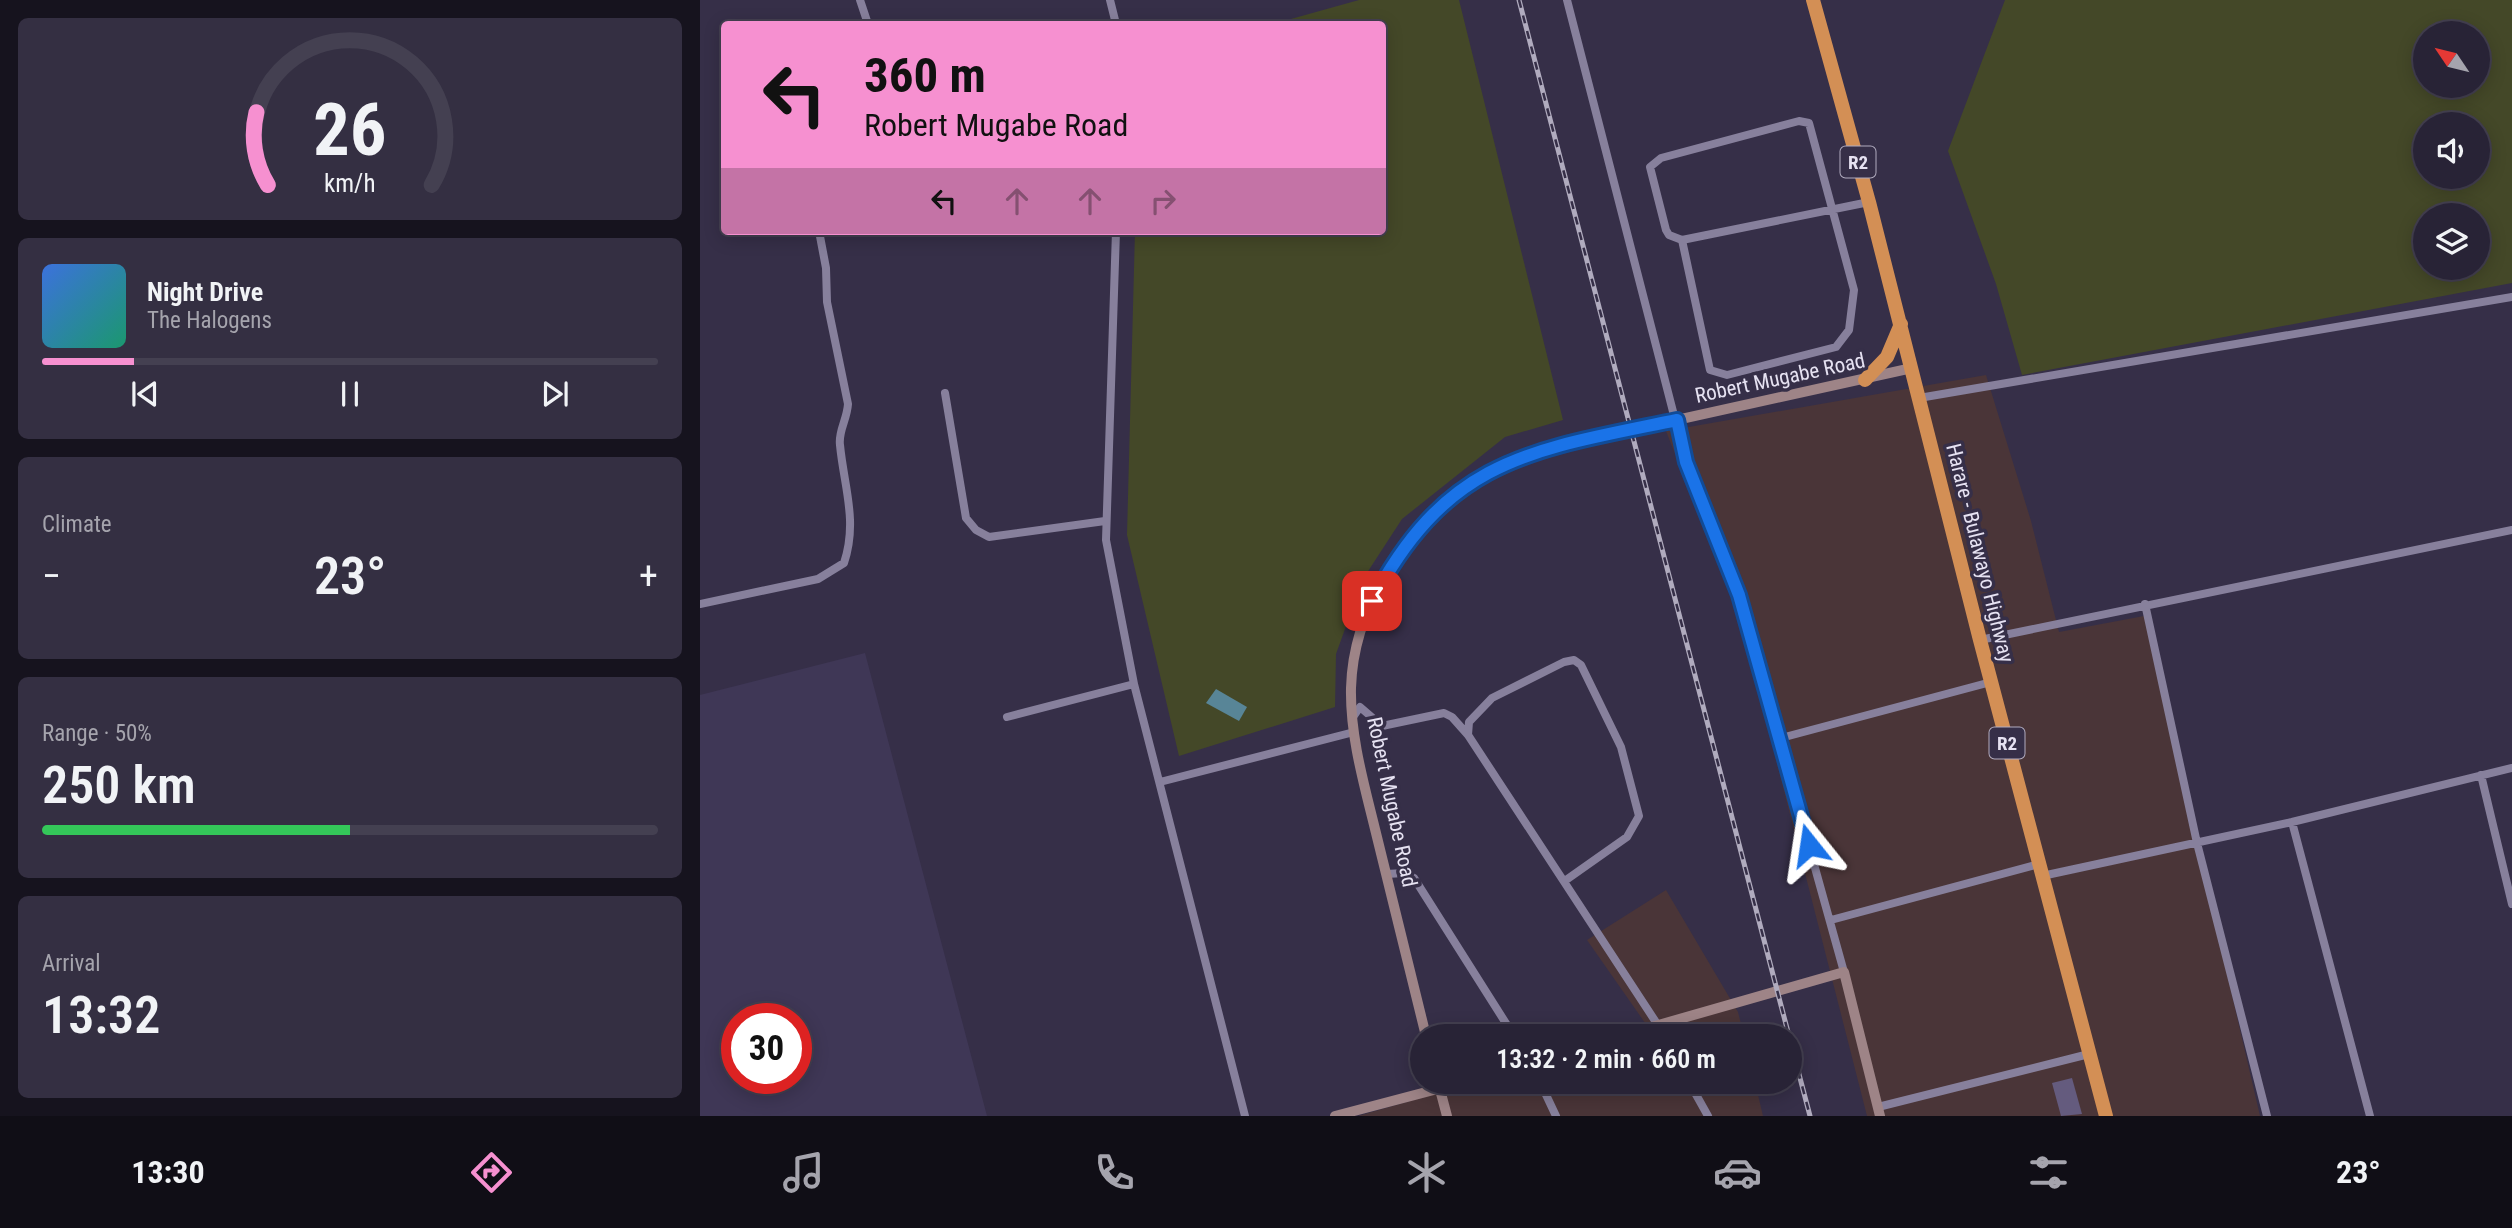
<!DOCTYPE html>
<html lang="en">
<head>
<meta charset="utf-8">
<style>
	:root { --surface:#282336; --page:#342f42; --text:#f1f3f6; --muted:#a5a4ad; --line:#444051; --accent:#f690d0 }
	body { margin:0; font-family:"Roboto Condensed",sans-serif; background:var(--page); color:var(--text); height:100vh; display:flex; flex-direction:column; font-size:26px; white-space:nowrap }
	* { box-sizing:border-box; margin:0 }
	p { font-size:23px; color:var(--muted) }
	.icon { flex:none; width:38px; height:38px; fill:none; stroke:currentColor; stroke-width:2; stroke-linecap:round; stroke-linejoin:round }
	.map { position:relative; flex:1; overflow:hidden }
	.details { display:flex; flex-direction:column; gap:18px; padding:18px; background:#16131e; width:700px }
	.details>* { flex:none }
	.banner { position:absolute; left:21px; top:21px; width:665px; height:214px; border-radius:7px; box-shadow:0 4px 18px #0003,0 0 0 2px var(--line); background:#f690d0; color:#111; overflow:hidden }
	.needle { width:46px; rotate:305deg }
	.fabs { position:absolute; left:1713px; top:21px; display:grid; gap:14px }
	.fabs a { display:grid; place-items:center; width:77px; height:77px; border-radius:50%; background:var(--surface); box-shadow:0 4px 18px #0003,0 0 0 2px var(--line); font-size:35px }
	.speed { position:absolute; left:21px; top:1003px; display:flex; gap:14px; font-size:35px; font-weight:700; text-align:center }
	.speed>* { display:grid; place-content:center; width:91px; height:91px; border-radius:50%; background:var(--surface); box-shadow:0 4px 18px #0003,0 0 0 2px var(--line); line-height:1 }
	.speed .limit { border:10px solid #d22; background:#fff; color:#111 }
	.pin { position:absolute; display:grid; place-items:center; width:60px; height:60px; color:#fff; margin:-30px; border-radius:14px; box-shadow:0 4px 10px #0006 }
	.me { position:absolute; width:77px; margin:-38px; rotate:345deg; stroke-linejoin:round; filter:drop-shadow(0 0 5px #0008) }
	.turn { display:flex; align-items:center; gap:24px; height:147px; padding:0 28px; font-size:32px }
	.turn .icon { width:91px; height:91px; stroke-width:2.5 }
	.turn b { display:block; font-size:49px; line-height:60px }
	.lanes { display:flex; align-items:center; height:66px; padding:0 28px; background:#0003; justify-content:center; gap:35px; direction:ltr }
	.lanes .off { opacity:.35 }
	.big { font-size:52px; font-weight:600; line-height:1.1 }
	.details .widget { flex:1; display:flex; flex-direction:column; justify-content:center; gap:10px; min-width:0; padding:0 24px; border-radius:10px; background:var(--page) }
	.details .dial { align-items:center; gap:0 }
	.dial svg { height:182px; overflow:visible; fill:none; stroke:var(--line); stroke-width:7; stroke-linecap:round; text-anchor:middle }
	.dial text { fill:var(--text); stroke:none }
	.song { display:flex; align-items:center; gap:21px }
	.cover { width:84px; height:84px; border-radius:10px; background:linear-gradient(135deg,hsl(220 70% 55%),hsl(160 70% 35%)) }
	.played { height:7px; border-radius:4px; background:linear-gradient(90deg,var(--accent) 15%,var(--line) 15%) }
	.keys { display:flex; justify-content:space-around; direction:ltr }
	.heat { display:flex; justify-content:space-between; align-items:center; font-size:38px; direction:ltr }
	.charge { height:10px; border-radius:5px; background:linear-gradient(90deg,#34c759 50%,var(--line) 0) }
	.trip { position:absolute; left:710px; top:1024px; width:392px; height:70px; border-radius:35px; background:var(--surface); box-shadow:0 4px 18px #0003,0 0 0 2px var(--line); font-weight:600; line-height:70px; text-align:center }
	.tab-bar { display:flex; height:112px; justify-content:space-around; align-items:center; background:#100e16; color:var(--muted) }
	.tab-bar .icon { width:49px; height:49px }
	.tab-bar .active { color:var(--accent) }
	.tab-bar b { font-size:32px; color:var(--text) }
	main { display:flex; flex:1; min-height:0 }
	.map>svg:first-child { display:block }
	.commercial { fill:#4a3538 }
	.built { fill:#3f3756; fill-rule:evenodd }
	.green { fill:#444828; fill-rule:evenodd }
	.water { fill:#588597 }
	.building { fill:#645b7e }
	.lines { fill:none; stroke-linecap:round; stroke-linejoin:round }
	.street { stroke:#87809c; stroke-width:8 }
	.secondary { stroke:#9e8487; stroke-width:10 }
	.highway { stroke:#d38f55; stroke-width:14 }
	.rail-casing { stroke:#b0abbe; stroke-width:5 }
	.rail { stroke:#362f48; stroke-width:2.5; stroke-dasharray:8; stroke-linecap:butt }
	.route-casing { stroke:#114b97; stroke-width:18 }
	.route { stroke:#1a73e8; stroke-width:12 }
	.labels { text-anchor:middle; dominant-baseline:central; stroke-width:7; stroke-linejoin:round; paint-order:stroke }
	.shield { fill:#362f48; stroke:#b1acbf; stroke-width:2 }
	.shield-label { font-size:19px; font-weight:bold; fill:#e6e2f2 }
	.street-label { font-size:21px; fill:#e6e2f2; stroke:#362f48 }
</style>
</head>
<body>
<main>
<section class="details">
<div class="widget dial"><svg viewBox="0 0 100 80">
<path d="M14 69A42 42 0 1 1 86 69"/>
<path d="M14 69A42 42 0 0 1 9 37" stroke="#f690d0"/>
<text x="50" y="56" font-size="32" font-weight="700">26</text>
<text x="50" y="72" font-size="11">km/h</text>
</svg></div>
<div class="widget">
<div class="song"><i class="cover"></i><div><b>Night Drive</b><p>The Halogens</p></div></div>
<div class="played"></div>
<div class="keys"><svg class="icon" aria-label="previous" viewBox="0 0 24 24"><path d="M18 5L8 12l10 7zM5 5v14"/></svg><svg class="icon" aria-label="pause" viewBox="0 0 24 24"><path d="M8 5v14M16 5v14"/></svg><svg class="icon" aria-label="next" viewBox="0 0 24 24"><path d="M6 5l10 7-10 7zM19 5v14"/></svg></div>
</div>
<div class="widget"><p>Climate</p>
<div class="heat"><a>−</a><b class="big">23°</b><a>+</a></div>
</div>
<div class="widget"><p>Range · 50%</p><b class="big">250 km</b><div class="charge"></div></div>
<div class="widget"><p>Arrival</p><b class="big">13:32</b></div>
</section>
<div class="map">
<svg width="1812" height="1116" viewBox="0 0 1812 1116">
	<rect width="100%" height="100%" fill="#362f48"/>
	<path class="commercial" d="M1286,375L1331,521L1359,632L1444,616L1560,1116H1167L1072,744L1031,598L966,431Z
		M966,890L1038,1012L1044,1036H932L950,1030L887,940Z
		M776,1082H1055L1063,1116H658Z"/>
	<path class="built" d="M165,653L287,1116H0V695ZM37,1018H96V1078H37Z"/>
	<path class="green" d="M659,0H759L863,420L805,437L702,519L663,579L636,654L635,707L479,756L427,535L435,231H682V24H573Z
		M1305,0H1812V283L1322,375L1296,284L1248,151ZM1778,33V86H1726V33ZM1778,124V177H1726V124ZM1778,215V268H1726V215Z"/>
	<path class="water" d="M516,689L547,707L539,721L506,703Z"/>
	<path class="building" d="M1372,1078L1382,1114L1361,1116L1352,1083Z"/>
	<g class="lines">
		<path class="street" d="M160,0L168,24
			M410,0L416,24
			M867,0L986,462L1039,595L1144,972
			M1099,121L1109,123L1154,290L1149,330L1136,347L1027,375L1010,370L982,240L969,235L966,230L950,167L961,158Z
			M416,231L406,540L434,684L545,1116
			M982,240L1169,202
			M245,393L266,518L276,530L289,537L405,521
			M1219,398L1812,297
			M0,604L118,579L144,563C158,521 144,487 140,445C138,431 147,420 148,404L127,302L126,268L119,231
			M1445,604L1497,843L1567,1116
			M1280,640L1812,530
			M307,717L434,684
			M653,717L660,707L682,726L744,713L752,717L768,735
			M1081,738L1291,682
			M1781,775L1812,904
			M460,782L654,732
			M1592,822L1670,1116
			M686,874L705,873L714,878L814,1036
			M1342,876L1592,822L1812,768
			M866,880L927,837L939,816L921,747L881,665L874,660L864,662L792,698L769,722L768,735L965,1036
			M1131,920L1339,864
			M840,1082L856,1116
			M989,1082L1008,1116
			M1178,1107L1389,1054"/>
		<path class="secondary" d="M726,1036C709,967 692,898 675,829C664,784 650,736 651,688C653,611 703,530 765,486C786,471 809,462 832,452L1212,368
			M920,1036L1144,972L1180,1116
			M738,1082L747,1116
			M635,1116L764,1082"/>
		<path class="highway" d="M1113,0L1169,202L1280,640L1406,1116
			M1165,380L1187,357L1201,324"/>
		<defs>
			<path id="rail" d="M819,0L1089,1036
				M1090,1040L1110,1116"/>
		</defs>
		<use href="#rail" class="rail-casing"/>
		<use href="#rail" class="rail"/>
	</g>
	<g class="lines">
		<defs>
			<path id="route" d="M672,601C748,457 832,450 977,420L986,462L1039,595L1109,845"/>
		</defs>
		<use href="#route" class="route-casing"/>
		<use href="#route" class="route"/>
	</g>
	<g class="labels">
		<g class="shield">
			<rect x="1140.5" y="146.5" width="35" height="31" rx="5"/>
			<rect x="1289.5" y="727.5" width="35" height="31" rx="5"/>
		</g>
		<g class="shield-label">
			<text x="1158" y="162">R2</text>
			<text x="1307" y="743">R2</text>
		</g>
		<g class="street-label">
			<text transform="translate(1080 378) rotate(-12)">Robert Mugabe Road</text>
			<text transform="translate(1280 553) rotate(76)">Harare - Bulawayo Highway</text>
			<text transform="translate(692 802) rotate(78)">Robert Mugabe Road</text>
		</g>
	</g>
</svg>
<div class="fabs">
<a><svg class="needle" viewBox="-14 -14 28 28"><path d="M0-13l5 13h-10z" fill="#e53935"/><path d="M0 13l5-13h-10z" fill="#a5a4ad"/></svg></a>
<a><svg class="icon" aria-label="sound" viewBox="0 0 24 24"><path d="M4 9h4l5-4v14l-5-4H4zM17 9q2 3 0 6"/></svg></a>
<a><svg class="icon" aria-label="layers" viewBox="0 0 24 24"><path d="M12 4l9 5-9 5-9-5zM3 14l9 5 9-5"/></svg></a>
</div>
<div class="speed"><div class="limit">30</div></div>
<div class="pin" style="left:672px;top:601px;background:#d93025"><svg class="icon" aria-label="arrive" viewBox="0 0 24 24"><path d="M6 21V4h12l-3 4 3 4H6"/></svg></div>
<svg class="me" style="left:1109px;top:845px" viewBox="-20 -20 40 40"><path d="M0-17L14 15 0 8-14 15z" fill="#1a73e8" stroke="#fff" stroke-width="4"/></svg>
<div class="trip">13:32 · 2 min · 660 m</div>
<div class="banner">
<div class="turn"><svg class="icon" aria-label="left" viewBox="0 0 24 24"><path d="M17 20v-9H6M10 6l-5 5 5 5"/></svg><div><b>360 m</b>Robert Mugabe Road</div></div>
<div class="lanes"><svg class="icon" aria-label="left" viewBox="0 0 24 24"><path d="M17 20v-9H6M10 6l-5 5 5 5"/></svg><svg class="icon off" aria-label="ahead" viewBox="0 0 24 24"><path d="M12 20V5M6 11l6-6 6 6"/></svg><svg class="icon off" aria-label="ahead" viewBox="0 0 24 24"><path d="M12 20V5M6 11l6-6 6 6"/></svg><svg class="icon off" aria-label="right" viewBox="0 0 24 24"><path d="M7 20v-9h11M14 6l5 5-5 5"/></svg></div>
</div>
</div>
</main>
<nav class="tab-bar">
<b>13:30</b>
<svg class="icon active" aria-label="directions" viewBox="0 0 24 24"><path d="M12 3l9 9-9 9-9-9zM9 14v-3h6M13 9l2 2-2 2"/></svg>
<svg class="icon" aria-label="music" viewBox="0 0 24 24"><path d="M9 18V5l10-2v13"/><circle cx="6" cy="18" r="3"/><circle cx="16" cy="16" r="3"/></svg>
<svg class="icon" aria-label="phone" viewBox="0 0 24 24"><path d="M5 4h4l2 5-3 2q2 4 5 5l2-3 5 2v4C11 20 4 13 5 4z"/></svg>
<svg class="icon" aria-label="climate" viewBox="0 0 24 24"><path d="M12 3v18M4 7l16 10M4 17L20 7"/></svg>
<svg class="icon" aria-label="car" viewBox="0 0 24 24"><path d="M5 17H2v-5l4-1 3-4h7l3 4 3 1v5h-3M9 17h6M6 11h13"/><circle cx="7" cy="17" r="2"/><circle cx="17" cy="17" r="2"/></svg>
<svg class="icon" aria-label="filters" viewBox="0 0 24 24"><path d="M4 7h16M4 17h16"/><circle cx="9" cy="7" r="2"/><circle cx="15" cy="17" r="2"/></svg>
<b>23°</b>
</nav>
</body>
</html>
